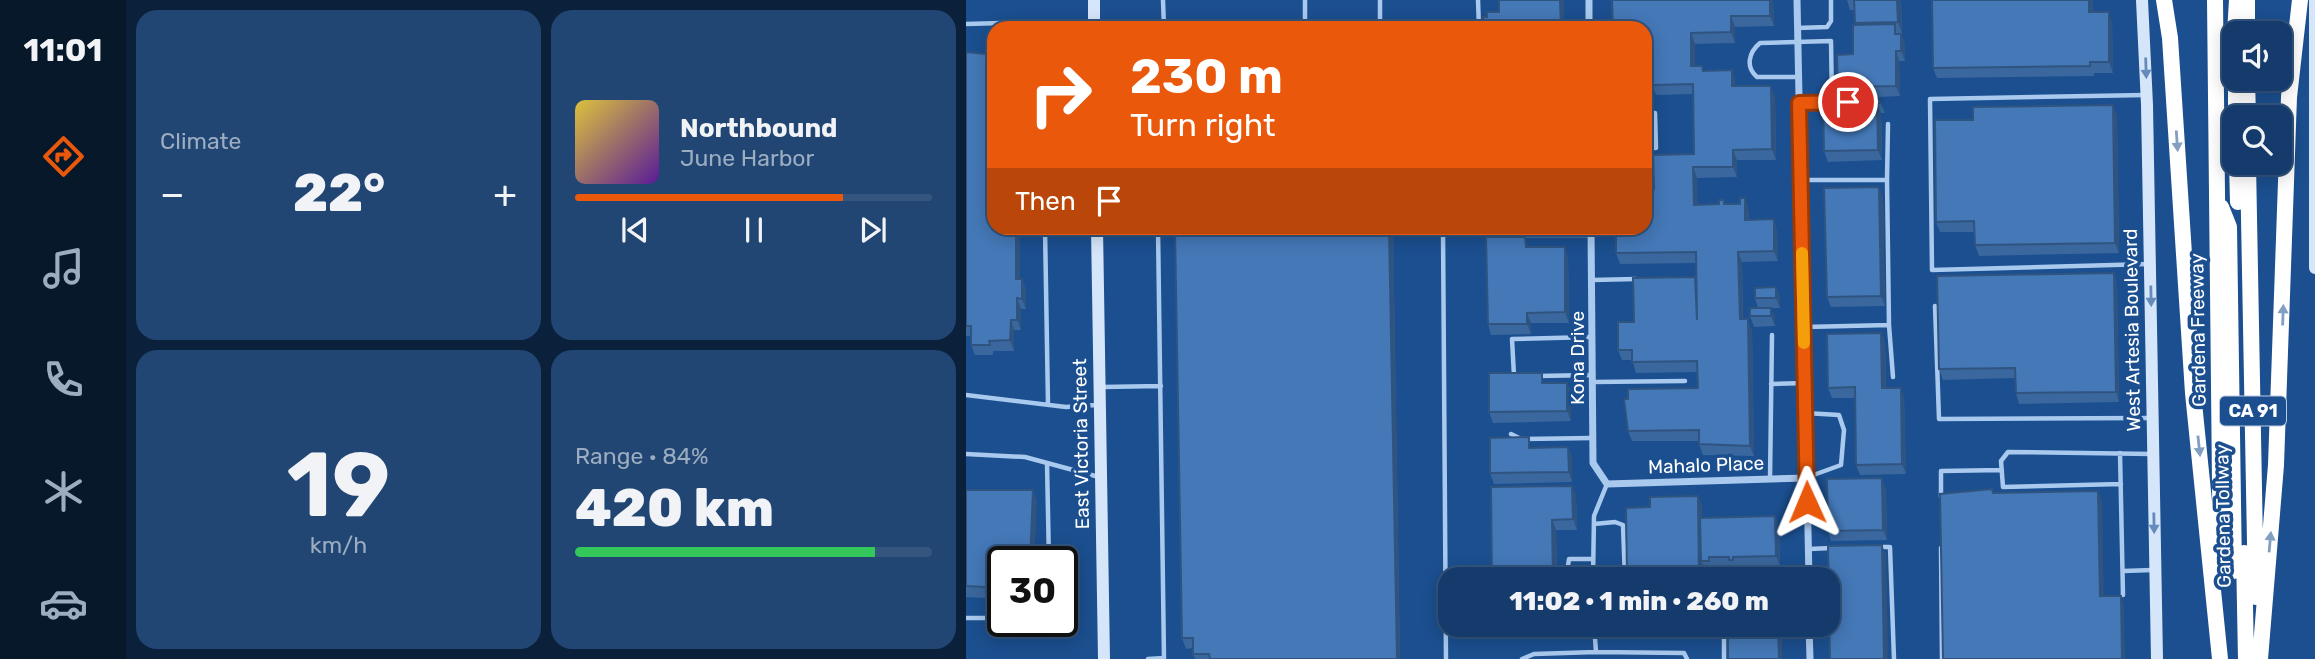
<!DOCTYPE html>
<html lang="en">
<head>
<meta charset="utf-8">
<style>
	:root { --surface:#143b6b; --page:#214673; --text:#f1f3f6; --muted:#9dadc1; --line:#33557e; --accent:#ea580c }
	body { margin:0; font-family:Rubik,sans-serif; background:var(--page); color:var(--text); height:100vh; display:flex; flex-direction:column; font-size:26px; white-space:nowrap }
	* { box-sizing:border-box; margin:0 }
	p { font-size:23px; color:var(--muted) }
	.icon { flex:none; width:38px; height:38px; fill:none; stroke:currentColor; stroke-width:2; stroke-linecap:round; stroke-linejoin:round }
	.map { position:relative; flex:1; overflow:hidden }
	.panel { display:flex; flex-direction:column; gap:10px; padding:10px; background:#0b203b; width:840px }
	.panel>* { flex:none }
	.top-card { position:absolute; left:21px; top:21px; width:665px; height:214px; border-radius:21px; box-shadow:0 4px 18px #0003,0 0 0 2px var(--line); background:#ea580c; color:#fff; overflow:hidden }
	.buttons { position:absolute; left:1256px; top:21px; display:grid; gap:14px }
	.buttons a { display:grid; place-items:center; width:70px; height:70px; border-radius:14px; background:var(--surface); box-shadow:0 4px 18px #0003,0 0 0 2px var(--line); font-size:35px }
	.speed { position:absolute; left:21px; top:546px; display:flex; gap:14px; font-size:35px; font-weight:700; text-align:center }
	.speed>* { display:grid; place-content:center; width:91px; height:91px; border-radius:50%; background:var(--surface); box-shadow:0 4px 18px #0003,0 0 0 2px var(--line); line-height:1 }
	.speed .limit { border:4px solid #111; border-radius:10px; background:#fff; color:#111 }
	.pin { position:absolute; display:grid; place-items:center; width:60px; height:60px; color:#fff; margin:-30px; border:4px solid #fff; border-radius:50%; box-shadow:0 2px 7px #0007 }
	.me { position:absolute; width:77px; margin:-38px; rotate:359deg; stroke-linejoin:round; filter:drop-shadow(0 0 5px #0008) }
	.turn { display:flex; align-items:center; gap:24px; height:147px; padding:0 28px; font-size:32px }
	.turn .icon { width:91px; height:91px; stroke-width:2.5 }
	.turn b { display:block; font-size:49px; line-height:60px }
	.then { display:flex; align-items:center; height:66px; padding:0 28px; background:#0003; gap:14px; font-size:26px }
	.big { font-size:52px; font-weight:800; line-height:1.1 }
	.panel .widget { flex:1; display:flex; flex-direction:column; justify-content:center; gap:10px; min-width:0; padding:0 24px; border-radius:21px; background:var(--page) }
	.panel .dial { align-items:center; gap:0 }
	.dial b { font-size:91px; line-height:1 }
	.song { display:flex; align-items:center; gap:21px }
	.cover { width:84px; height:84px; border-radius:10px; background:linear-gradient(135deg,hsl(50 70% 55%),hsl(270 70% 35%)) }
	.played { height:7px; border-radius:4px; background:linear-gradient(90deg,var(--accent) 75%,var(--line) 75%) }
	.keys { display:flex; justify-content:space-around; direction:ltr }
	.heat { display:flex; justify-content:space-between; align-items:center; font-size:38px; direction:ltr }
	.charge { height:10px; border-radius:5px; background:linear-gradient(90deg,#34c759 84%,var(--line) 0) }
	.panel .tiles { flex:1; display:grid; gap:10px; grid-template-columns:repeat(2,1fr) }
	.trip { position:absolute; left:472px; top:567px; width:402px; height:70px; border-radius:21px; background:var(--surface); box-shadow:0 4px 18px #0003,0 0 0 2px var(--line); font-weight:800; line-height:70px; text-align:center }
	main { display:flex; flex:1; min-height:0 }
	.tab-bar { display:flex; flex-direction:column; width:126px; justify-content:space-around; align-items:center; background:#08182b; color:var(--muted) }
	.tab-bar .icon { width:49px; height:49px }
	.tab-bar .on { color:var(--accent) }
	.tab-bar b { font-size:32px; color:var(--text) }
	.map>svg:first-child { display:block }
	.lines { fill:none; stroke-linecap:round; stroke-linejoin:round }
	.service { stroke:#a9c9ee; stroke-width:4.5 }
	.minor { stroke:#a9c9ee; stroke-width:7 }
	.secondary { stroke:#d6e6fa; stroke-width:12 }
	.motorway { stroke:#fff; stroke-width:16 }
	.wall { fill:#3a679d }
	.shaded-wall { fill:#305480 }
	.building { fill:#4478b7; stroke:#305480; stroke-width:2 }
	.oneway { fill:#668bba }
	.oneway2 { fill:#829ec1 }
	.route-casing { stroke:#983908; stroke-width:18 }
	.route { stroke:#ea580c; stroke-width:12 }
	.slow { stroke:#f59e0b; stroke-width:12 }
	.labels { text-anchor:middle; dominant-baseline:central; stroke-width:7; stroke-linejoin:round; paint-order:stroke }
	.shield { fill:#1b4f8f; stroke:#bbcadd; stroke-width:2 }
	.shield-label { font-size:18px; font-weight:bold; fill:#fff }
	.street-label { font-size:19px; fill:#fff; stroke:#1b4f8f }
</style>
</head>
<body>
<main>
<nav class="tab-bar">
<b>11:01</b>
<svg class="icon on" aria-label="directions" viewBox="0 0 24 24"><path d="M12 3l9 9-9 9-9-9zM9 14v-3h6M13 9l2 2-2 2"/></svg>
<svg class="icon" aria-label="music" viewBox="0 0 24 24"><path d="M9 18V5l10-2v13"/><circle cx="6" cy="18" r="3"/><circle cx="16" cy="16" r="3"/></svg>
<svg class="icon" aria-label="phone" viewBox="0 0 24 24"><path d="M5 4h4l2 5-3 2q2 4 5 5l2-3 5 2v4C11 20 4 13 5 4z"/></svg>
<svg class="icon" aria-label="climate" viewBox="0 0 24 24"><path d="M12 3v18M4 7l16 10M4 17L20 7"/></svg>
<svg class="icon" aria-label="car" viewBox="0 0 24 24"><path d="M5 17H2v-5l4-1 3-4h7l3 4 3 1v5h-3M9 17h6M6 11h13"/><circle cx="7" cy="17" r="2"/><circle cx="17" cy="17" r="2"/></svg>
</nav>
<section class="panel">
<div class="tiles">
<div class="widget"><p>Climate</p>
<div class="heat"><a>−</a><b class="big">22°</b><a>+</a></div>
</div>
<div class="widget">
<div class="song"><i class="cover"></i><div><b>Northbound</b><p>June Harbor</p></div></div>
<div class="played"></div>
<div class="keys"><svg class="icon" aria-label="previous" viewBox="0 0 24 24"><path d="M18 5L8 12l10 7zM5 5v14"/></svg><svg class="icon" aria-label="pause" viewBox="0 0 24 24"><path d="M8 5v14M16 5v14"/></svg><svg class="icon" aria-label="next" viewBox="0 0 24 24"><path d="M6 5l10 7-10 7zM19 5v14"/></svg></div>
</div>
<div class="widget dial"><b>19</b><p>km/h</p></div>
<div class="widget"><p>Range · 84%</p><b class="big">420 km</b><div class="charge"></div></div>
</div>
</section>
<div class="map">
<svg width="1349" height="659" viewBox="0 0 1349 659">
	<rect width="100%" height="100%" fill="#1b4f8f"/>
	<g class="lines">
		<path class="service" d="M197,0L198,28
			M339,0V28
			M414,0V28
			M512,0L513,28
			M0,24L36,23L50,28
			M831,28L861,27L865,21V0
			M833,77H791C779,67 783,52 794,43L865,41L866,102L833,103
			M1180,95L964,99L966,270L1183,264
			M679,113H689L690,148H679
			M835,180H921L923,325L839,327
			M921,180L922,124
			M79,228L82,404
			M477,228L480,659
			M538,235H624
			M626,280L670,279
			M969,306L973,419L1186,418
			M923,325L927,377
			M548,376L546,339L626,337
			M571,376L627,375
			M627,382L719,381
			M805,384L839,383
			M136,387L195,386
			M0,395L100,407L131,405
			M839,413L873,415L878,430L875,465L842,477
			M545,434L555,439L626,438
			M1154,453L1157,595
			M0,454L59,457L133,477
			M81,463L83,562
			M804,479L806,335
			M1155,484L1037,487L1035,461L1042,452L1186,454
			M975,497V471L1036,470
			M628,524L649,522L657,525L659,579
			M913,547H924L928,659
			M975,548L976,659
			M843,549L866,548
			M1157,571L1187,570
			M808,576L842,574
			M600,579L603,559H627
			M627,579L628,516L641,484
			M0,618H37
			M758,625V659
			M630,652L718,653L721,659
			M182,659L198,658L192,228
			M556,659L568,654L630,652L628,625"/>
		<path class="minor" d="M623,0V28
			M831,0L843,579
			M625,228L627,463L641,484L841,478
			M843,625L844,659"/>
		<path class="secondary" d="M128,0V28
			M1176,0L1181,105L1191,659
			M1349,1V268
			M131,228L138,659"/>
		<path class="motorway" d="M1198,0L1204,38L1227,393L1254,659
			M1249,0L1255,579
			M1281,0V33
			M1269,33L1271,0
			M1270,79V117
			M1281,79L1282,117
			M1271,163L1272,202
			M1282,163L1290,597
			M1255,207L1263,227L1268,571
			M1278,553L1280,659
			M1294,659L1310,465L1323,97L1334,0"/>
	</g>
	<path class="wall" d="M646,0H807L808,26L769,27V43L729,44V66L738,71L769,80V86L809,96L810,160H771V177L731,178V205L759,204L782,208L783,220L811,230L812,261L776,262L777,319L786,330L788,456L737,455L733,444V441H666L662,431L732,388V372L670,373L666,360H656L652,350L668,322L731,281L730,263L654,264L650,253L688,189L728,154L727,94L690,95L686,85V61H679V28Z
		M881,0H935L936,33H932L933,34H935L939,44V61H933L934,96L912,97L919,113H915L916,160L862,162L858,151L876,97L872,87L887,54L889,25V10H884Z
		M1127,12L1146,22L1147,73H1128V76L971,78L967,68Z
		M0,52L28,228H54V279H56L60,290V309H55V330H48V351H27V355H9L5,345V336H0Z
		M1151,115L1153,253L1013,256L1009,245V232H974L970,222Z
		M913,187L917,197L919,306L865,307L861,297Z
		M209,228H427L434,659H229L227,654V648L220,649L216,638Z
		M563,247L602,257L603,323H565V334L525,335L522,324Z
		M1148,273L1151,283L1153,402L1053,404L1050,393L1049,378L977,380L973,369Z
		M810,287L814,298V308H805L809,318V326L788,327L784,316L792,308L789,298Z
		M915,333L919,343L920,388H935L938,398L940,474L894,475L890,465L889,398H866L862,388Z
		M579,383H601L605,393V421L527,423L523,412Z
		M567,447H602L606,457V482L528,484L524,473Z
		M606,486L610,496L611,530H590L591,579H526Z
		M920,488L921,540L865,541L862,531Z
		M0,490L71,501L37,562V599L0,597Z
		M732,496L736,507V518L809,516L813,527L814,566L771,567V570H767L765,567L747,568V572H739L737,565V579H663L661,575L684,507Z"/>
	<path class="shaded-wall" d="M594,0H598V28H595Z
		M804,0H807L808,26L804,16Z
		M931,0H935L936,33L932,22Z
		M1123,0H1127V23L1123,12Z
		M1143,12L1146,22L1147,73L1143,62Z
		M765,16L769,27V43L765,32Z
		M725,33L729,44V76L725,66Z
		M935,34L939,44V61L935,51Z
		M930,51L933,61L934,96L930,86Z
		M766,70L769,80L770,97L766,86Z
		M805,86L809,96L810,160L806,149Z
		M911,103L915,113L916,160L912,150Z
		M1147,105L1151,115L1153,253L1149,243Z
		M767,150L771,160V177L767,167Z
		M727,167L731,178L732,215L728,205Z
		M913,187L917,197L919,306L915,296Z
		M779,198L782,208L783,230L779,220Z
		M808,219L811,230L812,261L808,251Z
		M50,228H54V290L50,279Z
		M423,228H427L434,659H431Z
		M599,247L602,257L603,323L599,312Z
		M772,252L776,262L777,330L774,319Z
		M1148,273L1151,283L1153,402L1150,392Z
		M56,279L60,290V309L56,299Z
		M810,287L814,298V308L810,298Z
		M51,298L55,309V330L51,320Z
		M805,308L809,318V326L805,316Z
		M561,313L565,323V334L561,324Z
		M782,319L786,330L788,456L784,446Z
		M45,320L48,330V351L44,340Z
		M915,333L919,343L920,398L916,388Z
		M601,383L605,393V421L601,411Z
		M935,388L938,398L940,474L936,464Z
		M602,447L606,457V482L603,472Z
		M916,478L920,488L921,540L917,530Z
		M606,486L610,496L611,530L607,519Z
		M67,490L71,501L68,562H64Z
		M1132,491L1136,501L1138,606L1134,596Z
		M732,496L736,507L737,561H735L737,565V579H733Z
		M809,516L813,527L814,566L810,556Z
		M586,520L590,530L591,579H588L587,577Z
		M916,545L920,555L922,659H918Z
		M1155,596L1158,606L1159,659H1156Z
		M812,625H816V659H813Z"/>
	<path class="building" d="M533,0H594L595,28H518L517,17H521V12H533Z
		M646,0H804V16H765V32L725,33V66H736L737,71L766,70V86H805L806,149L767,150V167H727L728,205L753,204V200H758V204H774V198H779V220L808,219V251L772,252L774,319H782L784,446L733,444V430L662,431L658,399H662V389L732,388L731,361L666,362V350H652V322H668L667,278L729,277L731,320L730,252L650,253V228H679V189H688L687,155L728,154L727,84L686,85V51H679V28H647Z
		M888,0H931L932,22L889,23Z
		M966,0H1123V12H1143V62H1124V66L967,68Z
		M929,24V34H935V51H930V86L872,87L871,55L887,54V25Z
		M0,52L28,55V228H50V279H56V299L51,298V320H45L44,340L23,341L24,345H5V326H0Z
		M911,96L915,103H911L912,150L858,151L857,97Z
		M1147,105L1149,243L1009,245L1008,221L970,222L969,120H1007V107Z
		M913,187L915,296L861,297L858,188Z
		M209,228H423L431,659H244L243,654H227V638H216Z
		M520,237H559L560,247H599V312L561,313V324H522Z
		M1148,273L1150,392L1050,393L1049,368L973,369L971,276Z
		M810,287V298H789V288Z
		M784,308H805V316H784Z
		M915,333L916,388H935L936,464L890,465L889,387L862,388L861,334Z
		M523,373H576V383H601V411L523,412Z
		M563,437V448L602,447L603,472L524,473V438Z
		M916,478L917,530L862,531L861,479Z
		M606,486L607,519L586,520L587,577H563V579H526L525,487Z
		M1026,489L1027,493L1132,491L1134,596H1155L1156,659H977L974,494Z
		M0,490H67L64,562H37V588L0,586Z
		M732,496L733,579H685V575H661L660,508L684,507V497Z
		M809,516L810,556L767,557V560H763V557H743V561H735L734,518Z
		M916,545L918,659H864L862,546Z
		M811,571V579H761V572Z
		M762,625H812L813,659H762Z"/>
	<defs><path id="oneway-solid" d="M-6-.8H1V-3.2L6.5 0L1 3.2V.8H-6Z" transform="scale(1.75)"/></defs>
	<g class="oneway">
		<use href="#oneway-solid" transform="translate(1180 68) rotate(88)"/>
		<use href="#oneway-solid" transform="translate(1185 296) rotate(89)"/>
		<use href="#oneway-solid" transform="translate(1188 523) rotate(89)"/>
	</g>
	<g class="oneway2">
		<use href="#oneway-solid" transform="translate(1211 141) rotate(86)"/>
		<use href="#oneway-solid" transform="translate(1317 315) rotate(-88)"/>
		<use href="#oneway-solid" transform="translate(1233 446) rotate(84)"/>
		<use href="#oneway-solid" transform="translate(1304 542) rotate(-85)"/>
	</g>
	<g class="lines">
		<defs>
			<path id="route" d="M841,502L833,103L882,102"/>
		</defs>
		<use href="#route" class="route-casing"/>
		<use href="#route" class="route"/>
		<path class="slow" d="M836,253L838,343"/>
	</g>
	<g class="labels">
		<rect class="shield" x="1254" y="396.5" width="66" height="29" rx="5"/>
		<g class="shield-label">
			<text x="1287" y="411">CA 91</text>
		</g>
		<g class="street-label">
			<text transform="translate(1166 330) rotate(-91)">West Artesia Boulevard</text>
			<text transform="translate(1232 330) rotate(-91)">Gardena Freeway</text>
			<text transform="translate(611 358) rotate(-90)">Kona Drive</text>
			<text transform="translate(115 444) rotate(-91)">East Victoria Street</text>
			<text transform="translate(740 465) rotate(-2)">Mahalo Place</text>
			<text transform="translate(1257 516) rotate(-91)">Gardena Tollway</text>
		</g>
	</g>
</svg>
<div class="buttons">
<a><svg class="icon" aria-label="sound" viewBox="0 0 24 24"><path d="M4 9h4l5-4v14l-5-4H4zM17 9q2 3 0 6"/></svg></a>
<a><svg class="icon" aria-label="search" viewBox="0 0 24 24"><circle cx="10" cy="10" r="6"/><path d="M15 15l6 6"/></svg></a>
</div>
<div class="speed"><div class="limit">30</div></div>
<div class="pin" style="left:882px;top:102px;background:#d93025"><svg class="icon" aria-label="arrive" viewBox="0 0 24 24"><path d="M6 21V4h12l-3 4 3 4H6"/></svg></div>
<svg class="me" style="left:841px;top:502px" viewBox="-20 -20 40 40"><path d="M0-17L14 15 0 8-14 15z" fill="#ea580c" stroke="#fff" stroke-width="4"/></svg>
<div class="trip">11:02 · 1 min · 260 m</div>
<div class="top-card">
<div class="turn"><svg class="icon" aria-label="right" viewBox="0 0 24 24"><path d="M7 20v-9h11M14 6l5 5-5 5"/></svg><div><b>230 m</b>Turn right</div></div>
<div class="then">Then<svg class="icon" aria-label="arrive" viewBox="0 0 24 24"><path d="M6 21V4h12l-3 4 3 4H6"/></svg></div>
</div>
</div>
</main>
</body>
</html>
